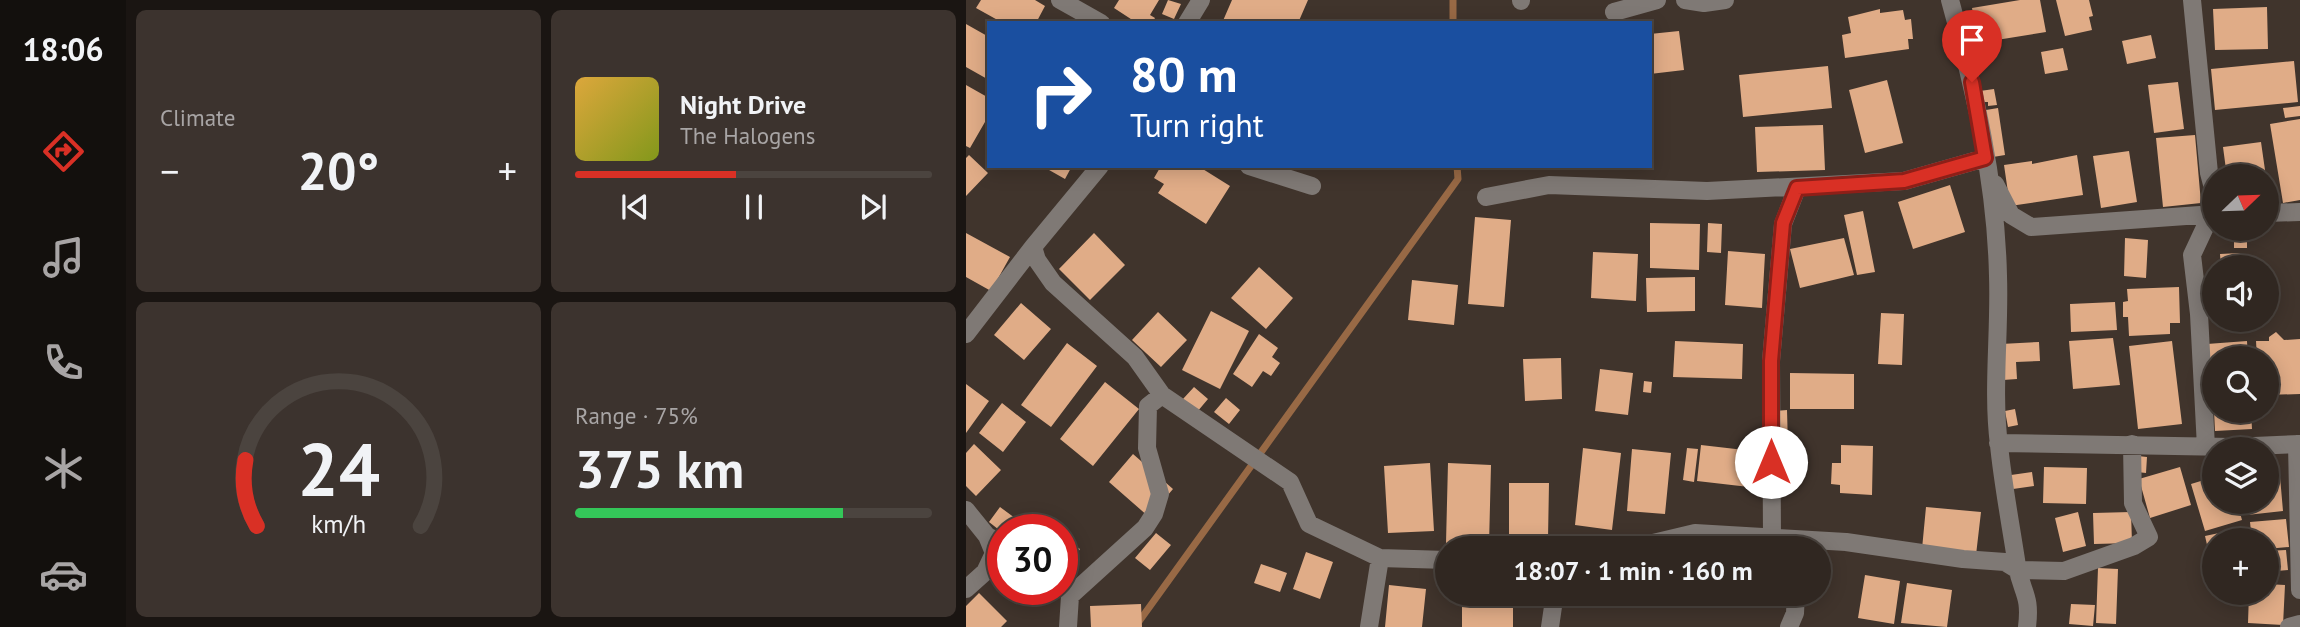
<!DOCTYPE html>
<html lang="en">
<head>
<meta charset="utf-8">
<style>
	:root { --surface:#302721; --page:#3c332e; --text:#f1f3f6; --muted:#a8a5a5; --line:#4b443f; --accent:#d93025 }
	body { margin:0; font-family:"PT Sans",sans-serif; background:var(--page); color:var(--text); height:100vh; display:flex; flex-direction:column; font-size:26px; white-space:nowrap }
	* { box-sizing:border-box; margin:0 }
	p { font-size:23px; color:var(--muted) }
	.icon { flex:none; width:38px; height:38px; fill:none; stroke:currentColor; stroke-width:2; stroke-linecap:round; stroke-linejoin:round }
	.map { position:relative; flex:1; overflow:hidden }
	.details { display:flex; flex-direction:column; gap:10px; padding:10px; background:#1a1512; width:840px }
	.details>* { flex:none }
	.guide { position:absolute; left:21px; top:21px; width:665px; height:147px; border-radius:0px; box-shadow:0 4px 18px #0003,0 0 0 2px var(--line); background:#1a4fa0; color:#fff; overflow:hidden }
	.needle { width:46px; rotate:67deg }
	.controls { position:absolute; left:1236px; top:164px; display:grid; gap:14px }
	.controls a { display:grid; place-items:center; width:77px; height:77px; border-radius:50%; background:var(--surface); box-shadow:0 4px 18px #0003,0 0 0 2px var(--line); font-size:35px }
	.speed { position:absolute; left:21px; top:514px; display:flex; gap:14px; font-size:35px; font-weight:700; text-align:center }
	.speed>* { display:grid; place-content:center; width:91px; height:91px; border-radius:50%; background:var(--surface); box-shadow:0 4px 18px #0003,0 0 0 2px var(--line); line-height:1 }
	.speed .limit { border:10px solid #d22; background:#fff; color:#111 }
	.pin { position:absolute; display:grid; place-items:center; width:60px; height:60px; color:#fff; margin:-72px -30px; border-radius:50% 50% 50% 0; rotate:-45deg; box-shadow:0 0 7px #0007 }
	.pin .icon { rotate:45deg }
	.me { position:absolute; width:77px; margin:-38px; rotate:0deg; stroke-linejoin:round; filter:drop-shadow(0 0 5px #0008) }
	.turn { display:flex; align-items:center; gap:24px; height:147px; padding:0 28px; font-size:32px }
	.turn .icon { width:91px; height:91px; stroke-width:2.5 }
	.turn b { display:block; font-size:49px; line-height:60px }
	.big { font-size:52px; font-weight:700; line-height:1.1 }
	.details .card { flex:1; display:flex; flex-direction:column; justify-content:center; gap:10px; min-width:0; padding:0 24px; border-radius:10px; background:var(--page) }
	.details .dial { align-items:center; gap:0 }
	.dial svg { height:182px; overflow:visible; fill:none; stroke:var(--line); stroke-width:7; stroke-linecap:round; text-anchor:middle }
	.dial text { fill:var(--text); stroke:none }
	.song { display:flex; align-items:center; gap:21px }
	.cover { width:84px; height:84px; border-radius:10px; background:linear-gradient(135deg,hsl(40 70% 55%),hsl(70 70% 35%)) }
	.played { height:7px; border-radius:4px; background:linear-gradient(90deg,var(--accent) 45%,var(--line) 45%) }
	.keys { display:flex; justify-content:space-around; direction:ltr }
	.heat { display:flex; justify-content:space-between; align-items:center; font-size:38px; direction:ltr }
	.charge { height:10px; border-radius:5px; background:linear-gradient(90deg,#34c759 75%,var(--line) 0) }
	.details .tiles { flex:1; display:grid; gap:10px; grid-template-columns:repeat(2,1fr) }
	.trip { position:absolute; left:469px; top:536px; width:396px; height:70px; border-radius:35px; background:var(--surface); box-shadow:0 4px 18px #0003,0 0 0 2px var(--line); font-weight:700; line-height:70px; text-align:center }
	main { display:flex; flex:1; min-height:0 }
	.tab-bar { display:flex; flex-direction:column; width:126px; justify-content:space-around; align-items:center; background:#13100d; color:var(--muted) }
	.tab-bar .icon { width:49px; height:49px }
	.tab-bar .on { color:var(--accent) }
	.tab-bar b { font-size:32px; color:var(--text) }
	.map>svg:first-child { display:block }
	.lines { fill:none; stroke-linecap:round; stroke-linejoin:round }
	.stream { stroke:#986945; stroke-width:7 }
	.building { fill:#e0ac87 }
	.minor { stroke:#7f7975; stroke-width:18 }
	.route-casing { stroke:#8d1f18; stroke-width:18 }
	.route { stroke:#d93025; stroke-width:12 }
</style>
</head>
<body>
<main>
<nav class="tab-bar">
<b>18:06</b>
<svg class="icon on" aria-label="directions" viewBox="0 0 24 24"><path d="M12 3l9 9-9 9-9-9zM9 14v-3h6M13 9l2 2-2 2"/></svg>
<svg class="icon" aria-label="music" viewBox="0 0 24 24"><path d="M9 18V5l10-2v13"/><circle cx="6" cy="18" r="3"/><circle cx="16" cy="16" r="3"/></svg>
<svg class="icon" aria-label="phone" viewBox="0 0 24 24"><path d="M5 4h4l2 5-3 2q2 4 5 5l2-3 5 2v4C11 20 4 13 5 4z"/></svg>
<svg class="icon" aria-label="climate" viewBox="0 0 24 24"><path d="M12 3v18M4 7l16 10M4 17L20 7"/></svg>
<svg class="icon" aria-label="car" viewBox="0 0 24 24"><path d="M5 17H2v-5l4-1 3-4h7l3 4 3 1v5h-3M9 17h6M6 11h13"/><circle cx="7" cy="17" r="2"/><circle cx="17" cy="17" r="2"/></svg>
</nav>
<section class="details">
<div class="tiles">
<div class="card"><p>Climate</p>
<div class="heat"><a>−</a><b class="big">20°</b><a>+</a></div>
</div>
<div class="card">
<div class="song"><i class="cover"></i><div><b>Night Drive</b><p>The Halogens</p></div></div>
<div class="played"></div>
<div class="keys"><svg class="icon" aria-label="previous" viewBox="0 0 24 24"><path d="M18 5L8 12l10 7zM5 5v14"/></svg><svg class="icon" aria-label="pause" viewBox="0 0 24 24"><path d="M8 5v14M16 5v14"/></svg><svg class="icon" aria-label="next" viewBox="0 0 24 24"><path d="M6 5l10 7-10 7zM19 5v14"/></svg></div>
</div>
<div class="card dial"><svg viewBox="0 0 100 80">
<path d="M14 69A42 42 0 1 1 86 69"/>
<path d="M14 69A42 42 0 0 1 9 40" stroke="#d93025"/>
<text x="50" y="56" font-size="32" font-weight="700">24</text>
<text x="50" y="72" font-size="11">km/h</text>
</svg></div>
<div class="card"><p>Range · 75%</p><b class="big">375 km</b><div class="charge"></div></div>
</div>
</section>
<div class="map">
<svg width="1334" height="627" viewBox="0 0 1334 627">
	<rect width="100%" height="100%" fill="#40342c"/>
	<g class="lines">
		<path class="stream" d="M487,0V23
			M169,627L492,179L491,166"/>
	</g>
	<path class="building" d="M15,0H69L79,6L70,23H37L10,8Z
		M153,0H193L184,15L189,18L186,23H171L148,8Z
		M202,0L215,4L208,19L196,14Z
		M266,0H342L332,23H256Z
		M1054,0H1074L1080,32L1012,43L1006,8Z
		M1090,0H1123L1127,16L1123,17L1126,30L1099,36Z
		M1301,7L1302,49L1249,50L1247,9Z
		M914,9V13L937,10L939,20L945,19L947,39H942L943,49L879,58L876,35L885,33L882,17Z
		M0,24L23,37V80L0,67Z
		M713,31L718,70L684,74V34Z
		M1185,35L1190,58L1161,64L1156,41Z
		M1097,48L1102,70L1079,74L1075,52Z
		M1328,61L1332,102L1249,110L1245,69Z
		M862,66L866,108L777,117L773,75Z
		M921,80L937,143L899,153L883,90Z
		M1212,82L1218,129L1188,133L1182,85Z
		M0,85L23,98V115L4,148L0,146Z
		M1028,89L1031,105L1022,106V102H1016L1014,91Z
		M1334,106V116L1319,118L1317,108Z
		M1032,108L1039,155L1021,158L1014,111Z
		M1334,119V200L1317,203L1304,124Z
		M857,125L859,170L791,172L789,127Z
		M1229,135L1235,203L1197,207L1190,138Z
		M1295,142L1300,177H1261L1257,147Z
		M1163,151L1171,202L1135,208L1127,156Z
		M3,155L22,173L0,196V158Z
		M1111,155L1117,195L1044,206L1038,165L1066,161V164Z
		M76,166H106L99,179Z
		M195,166H232L264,186L240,224L192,193L198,184L188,178Z
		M984,185L999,232L947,249L932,202Z
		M897,211L909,272L891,275L878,215Z
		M509,217L545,220L538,307L502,304Z
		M684,223L734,224L733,270L684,268Z
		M742,223L756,224L755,253L741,252Z
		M1268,232H1281V248H1268Z
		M0,233L44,257L25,291L0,277Z
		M128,233L159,265L124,300L93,269Z
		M878,238L888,275L834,288L824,249Z
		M1159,238L1182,240L1180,278L1158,276Z
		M762,251L799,254L796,308L759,305Z
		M627,252L672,254L670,301L625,298Z
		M1274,253L1275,268H1255L1254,254Z
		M293,267L327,298L300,329L265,298Z
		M729,277V311L681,312L680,278Z
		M446,280L492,285L488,325L442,320Z
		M1213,287L1214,323H1204V334L1163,336L1162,317H1157V302L1162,301L1161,289Z
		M1149,302L1151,330L1105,332L1104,304Z
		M55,303L85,329L58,360L28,335Z
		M245,311L283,331L254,389L216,370Z
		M192,312L221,340L195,367L166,340Z
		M915,313L938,314L936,365L912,364Z
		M1310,332L1318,340L1334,339V394L1300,395V359H1291L1290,341H1303V337Z
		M293,334L312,348L306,357L314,363L305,376L297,371L286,387L267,374Z
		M1147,338L1154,385L1107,389L1103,341Z
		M709,341L777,344L776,379L707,377Z
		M1206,341L1216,424L1172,429L1163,346Z
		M1281,341L1282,359H1248V380H1244L1241,344Z
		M1073,342L1074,361L1050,362L1051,379L1037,380L1035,344Z
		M101,343L131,366L85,427L55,405Z
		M595,358L596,399L559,401L557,359Z
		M634,369L667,373L662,415L629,411Z
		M824,373L888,374V409H824Z
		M678,381L686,382L685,393L677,392Z
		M139,382L173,409L127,466L94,439Z
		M0,384L23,401L0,433Z
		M228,387L242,399L231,412L217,399Z
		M260,398L274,410L263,424L248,412Z
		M36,403L60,422L37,452L13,433Z
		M1049,409L1052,425L1042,427L1039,411Z
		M821,410L822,446L809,447L807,411Z
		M1248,411H1285L1286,429L1249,431Z
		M8,444L35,470L10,496L0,486V453Z
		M735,445L787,451L783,487L731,481Z
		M875,445L907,446L906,495L874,493V485L865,484L866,463H875Z
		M617,448L655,453L646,530L609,525Z
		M721,448L732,449L728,482L717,480Z
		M666,449L705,453L699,514L661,511Z
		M167,454L207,489L183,517L143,482Z
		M1172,456L1181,457L1180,473L1171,472Z
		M464,463L468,531L422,533L418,466Z
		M482,463L525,465L523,545L480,543Z
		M1313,465L1317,511L1281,515L1280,502H1300V466Z
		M1078,467L1121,468L1120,504L1077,503Z
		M1214,467L1225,505L1184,518L1173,479Z
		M1066,472L1068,486L1047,489L1045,475Z
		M1248,477V502H1271L1276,520L1239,531L1225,484Z
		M543,483H583L582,539H543Z
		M34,507L65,530H37V533L23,522Z
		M960,507L1015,512L1010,555L956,549Z
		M1112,512L1120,546L1097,552L1089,518Z
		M1165,512L1166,543L1128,544L1127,513Z
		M1320,519L1323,547L1300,549V541H1286L1284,522Z
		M1272,529L1275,541H1248L1247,571L1239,536Z
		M190,533L205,545L184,570L169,558Z
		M96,537L114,549L96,577Z
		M1320,550L1322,570L1300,572V551Z
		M340,552L367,562L354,599L327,589Z
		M295,564L321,573L314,592L288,583Z
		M1132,568L1152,569L1150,624L1130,623Z
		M899,575L934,581L928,624L892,618Z
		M941,583L986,590L981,627L935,623Z
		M1300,584L1319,585L1317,625L1282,623L1283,593H1300Z
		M423,585L460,589L456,627H419Z
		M13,593L41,621L35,627H0V606Z
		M496,593H547V627H496Z
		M175,604L176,627H125L124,606Z
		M1105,604L1129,605L1127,626L1103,624Z"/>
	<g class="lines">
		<path class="minor" d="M94,0L135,23
			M555,0V1
			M719,0L738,3L759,0
			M984,0C1009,91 1030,182 1032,276C1034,332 1026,390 1033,445C1037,485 1045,526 1051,566C1056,594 1065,594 1061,627
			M1226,0L1243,173L1248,192
			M648,12L691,0
			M221,23L235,0
			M283,166L346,186
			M1029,184L1045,215L1065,227L1248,214
			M520,197L583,185L741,191L938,181L1019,158
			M1300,213L1334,212
			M67,247L71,260L87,283L169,357L196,395L324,482L343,524L414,558L481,560
			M0,334L67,247L134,166
			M1032,443L1265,447L1334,444
			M1331,444L1334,590
			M1240,447L1233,314L1226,255L1248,208
			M0,510L21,536L29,540
			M806,537L805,361L817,224L831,188
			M666,548L729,533L880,542L997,559L1039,562L1052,570L1098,571L1168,546L1183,537L1167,503L1166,444
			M0,589L19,572L28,553L21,536
			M102,627L104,596L179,528L188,514L194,494L181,448L182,406L196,395
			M403,627L414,558
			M584,627L589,593
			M823,627L829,613L830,593
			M1323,627L1334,624"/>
	</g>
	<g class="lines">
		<defs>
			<path id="route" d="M805,462V361L817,223L831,188L938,181L1019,158L1006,82"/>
		</defs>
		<use href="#route" class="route-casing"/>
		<use href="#route" class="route"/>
	</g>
</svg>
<div class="controls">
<a><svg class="needle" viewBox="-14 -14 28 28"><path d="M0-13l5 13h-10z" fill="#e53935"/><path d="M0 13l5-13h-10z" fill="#a8a5a5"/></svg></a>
<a><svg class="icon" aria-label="sound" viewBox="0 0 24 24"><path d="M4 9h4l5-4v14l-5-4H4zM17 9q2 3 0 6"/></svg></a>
<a><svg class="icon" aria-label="search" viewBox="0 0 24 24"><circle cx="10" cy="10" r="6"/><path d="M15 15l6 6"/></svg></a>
<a><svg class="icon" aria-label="layers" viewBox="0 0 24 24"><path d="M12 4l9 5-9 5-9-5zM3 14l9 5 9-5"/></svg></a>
<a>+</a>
</div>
<div class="speed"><div class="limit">30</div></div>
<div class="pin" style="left:1006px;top:82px;background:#d93025"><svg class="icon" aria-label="arrive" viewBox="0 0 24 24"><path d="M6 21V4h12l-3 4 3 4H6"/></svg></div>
<svg class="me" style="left:805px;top:462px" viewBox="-20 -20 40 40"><circle r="19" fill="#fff"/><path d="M0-13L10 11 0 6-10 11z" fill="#d93025"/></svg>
<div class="trip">18:07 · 1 min · 160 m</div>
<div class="guide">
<div class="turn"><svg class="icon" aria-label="right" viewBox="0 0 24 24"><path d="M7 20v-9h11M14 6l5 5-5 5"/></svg><div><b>80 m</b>Turn right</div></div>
</div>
</div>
</main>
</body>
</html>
